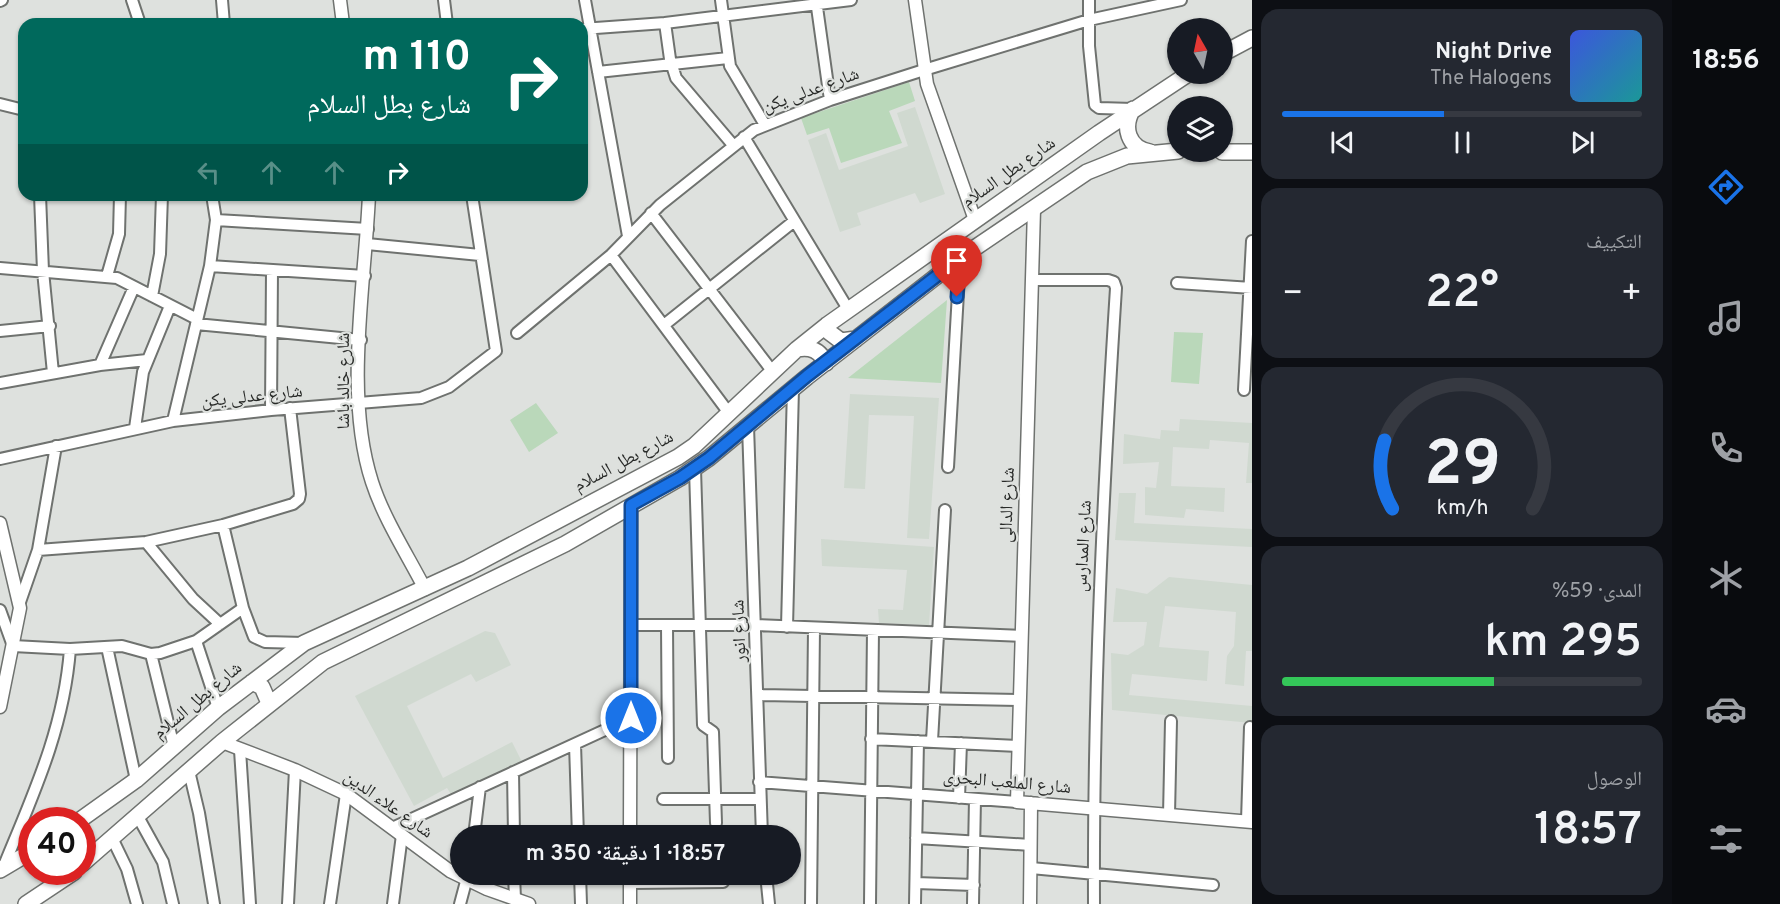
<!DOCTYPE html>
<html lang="ar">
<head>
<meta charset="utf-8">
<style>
	:root { --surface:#171b24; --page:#242831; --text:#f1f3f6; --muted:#9ea1a6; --line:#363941; --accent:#1a73e8 }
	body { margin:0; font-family:Overpass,"Noto Naskh Arabic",sans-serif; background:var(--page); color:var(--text); direction:rtl; height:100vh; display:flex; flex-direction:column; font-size:22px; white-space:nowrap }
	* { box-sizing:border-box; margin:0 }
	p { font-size:20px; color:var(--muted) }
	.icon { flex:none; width:33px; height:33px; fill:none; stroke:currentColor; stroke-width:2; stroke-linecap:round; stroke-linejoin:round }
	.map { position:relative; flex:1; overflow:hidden; direction:ltr }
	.sheet { display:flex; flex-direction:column; gap:9px; padding:9px; background:#0d0f14; width:420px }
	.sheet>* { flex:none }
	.hud { position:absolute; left:18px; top:18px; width:570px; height:183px; border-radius:18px; box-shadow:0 2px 4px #0004; direction:rtl; background:#00695c; color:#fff; overflow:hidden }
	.needle { width:39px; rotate:351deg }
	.tools { position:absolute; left:1167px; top:18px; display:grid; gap:12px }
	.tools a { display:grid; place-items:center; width:66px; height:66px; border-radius:50%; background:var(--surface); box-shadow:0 2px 4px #0004; font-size:30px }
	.speed { position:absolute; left:18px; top:807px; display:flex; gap:12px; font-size:30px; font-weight:700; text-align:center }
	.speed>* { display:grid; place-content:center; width:78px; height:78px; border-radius:50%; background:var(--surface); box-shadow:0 2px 4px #0004; line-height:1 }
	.speed .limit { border:9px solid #d22; background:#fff; color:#111 }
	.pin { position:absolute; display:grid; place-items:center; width:51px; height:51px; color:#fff; margin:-62px -26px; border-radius:50% 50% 50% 0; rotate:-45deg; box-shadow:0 0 6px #0007 }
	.pin .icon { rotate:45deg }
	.me { position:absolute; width:66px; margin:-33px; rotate:0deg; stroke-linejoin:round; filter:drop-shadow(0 0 4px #0008) }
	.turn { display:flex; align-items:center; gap:21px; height:126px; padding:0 18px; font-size:27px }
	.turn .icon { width:78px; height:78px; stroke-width:2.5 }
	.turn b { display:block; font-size:42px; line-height:51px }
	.lanes { display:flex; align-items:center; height:57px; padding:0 18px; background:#0003; justify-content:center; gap:30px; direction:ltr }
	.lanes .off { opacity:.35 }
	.big { font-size:45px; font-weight:600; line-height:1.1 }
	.sheet .card { flex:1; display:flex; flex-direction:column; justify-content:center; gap:9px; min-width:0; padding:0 21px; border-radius:18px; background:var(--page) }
	.sheet .dial { align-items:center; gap:0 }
	.dial svg { height:156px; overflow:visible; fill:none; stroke:var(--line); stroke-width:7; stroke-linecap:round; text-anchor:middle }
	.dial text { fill:var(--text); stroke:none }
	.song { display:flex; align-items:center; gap:18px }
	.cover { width:72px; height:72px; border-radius:9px; background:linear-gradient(135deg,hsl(230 70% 55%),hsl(180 70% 35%)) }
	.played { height:6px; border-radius:3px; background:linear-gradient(90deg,var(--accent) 45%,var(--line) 45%) }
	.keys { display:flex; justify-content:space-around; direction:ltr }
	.heat { display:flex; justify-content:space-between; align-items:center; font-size:33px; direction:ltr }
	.charge { height:9px; border-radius:4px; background:linear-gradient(90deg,#34c759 59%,var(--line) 0) }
	.trip { position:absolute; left:450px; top:825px; width:351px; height:60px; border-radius:30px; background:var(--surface); box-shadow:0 2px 4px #0004; font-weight:600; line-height:60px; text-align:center; direction:rtl }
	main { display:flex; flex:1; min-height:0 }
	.menu { display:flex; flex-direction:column; width:108px; justify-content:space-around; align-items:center; background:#090b0e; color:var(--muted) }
	.menu .icon { width:42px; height:42px }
	.menu .current { color:var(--accent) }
	.menu b { font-size:27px; color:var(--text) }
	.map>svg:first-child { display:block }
	.built { fill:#d0d9d0 }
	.green { fill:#bad8ba }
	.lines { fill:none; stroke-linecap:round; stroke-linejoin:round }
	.minor-casing { stroke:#6f726f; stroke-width:14 }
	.tertiary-casing { stroke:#6f726f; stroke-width:15 }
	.primary-casing { stroke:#6f726f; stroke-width:18 }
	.minor { stroke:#fff; stroke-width:10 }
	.tertiary { stroke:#fff; stroke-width:12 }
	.primary { stroke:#fff; stroke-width:15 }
	.route-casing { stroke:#114b97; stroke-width:15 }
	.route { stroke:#1a73e8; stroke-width:10 }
	.labels { text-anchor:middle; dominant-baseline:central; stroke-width:4.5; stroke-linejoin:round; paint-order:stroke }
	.street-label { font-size:18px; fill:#282a28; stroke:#dee1de }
</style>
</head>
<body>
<main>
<nav class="menu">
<b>18:56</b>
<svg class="icon current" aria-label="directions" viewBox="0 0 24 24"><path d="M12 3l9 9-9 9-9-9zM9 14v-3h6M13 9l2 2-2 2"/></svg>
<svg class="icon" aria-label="music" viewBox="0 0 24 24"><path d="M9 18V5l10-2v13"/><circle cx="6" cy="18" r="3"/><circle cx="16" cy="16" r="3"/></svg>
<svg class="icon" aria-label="phone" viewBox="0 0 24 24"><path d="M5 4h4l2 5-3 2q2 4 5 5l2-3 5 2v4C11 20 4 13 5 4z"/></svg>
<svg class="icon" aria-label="climate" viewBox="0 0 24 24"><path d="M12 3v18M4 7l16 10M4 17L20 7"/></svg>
<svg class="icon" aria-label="car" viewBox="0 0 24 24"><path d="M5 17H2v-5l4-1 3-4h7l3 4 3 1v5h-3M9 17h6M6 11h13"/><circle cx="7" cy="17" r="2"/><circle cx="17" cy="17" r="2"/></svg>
<svg class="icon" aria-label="filters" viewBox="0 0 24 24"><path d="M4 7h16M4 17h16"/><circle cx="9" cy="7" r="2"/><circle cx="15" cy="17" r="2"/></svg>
</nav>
<section class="sheet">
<div class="card">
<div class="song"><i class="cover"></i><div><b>Night Drive</b><p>The Halogens</p></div></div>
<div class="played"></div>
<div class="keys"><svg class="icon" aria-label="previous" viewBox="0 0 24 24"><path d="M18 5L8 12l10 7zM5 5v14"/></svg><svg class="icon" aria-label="pause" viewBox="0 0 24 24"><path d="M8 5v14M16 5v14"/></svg><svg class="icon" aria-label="next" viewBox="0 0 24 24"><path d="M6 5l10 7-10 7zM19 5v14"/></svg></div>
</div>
<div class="card"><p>التكييف</p>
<div class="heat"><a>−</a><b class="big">22°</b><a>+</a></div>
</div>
<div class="card dial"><svg viewBox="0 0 100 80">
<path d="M14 69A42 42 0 1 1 86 69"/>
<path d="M14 69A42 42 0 0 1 10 34" stroke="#1a73e8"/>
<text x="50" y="56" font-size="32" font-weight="700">29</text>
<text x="50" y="72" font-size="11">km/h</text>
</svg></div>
<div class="card"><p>المدى · 59%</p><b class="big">295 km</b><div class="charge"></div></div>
<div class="card"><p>الوصول</p><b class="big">18:57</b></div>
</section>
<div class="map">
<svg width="1252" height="904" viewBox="0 0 1252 904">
	<rect width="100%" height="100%" fill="#dee1de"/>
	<path class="built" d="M915,107L945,194L920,203L915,193L857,213L861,225L840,232L808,140L826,133L839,170L908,146L897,113Z
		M850,394L939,398L929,539L907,538L914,416L869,415L865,489L844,488Z
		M1180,419L1252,423V483H1246L1249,443L1210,440L1209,449L1173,447L1171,486L1225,488L1224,512L1186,509L1184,518L1145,515V487L1156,488L1159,462L1123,464L1124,434L1160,439L1161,430L1179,431Z
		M1119,493H1136L1134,523L1252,529V547L1115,540Z
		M821,539L934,547L929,625L879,623L878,609L903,610L907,570L822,566Z
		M1169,577L1252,585V651H1246L1244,686L1225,684L1227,656L1234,646L1236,612L1165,606L1159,647L1209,651L1207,681L1132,674L1129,695L1252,706V723L1112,710L1111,653L1128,655L1144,645L1147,622H1113L1116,588L1147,594Z
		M485,631L495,633L511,665L476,682L471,674L407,706L443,778L512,742L522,762L454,799L447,788L414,806L355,696Z"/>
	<path class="green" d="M909,82L915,101L889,111L902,143L841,163L829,128L807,135L801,118Z
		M947,300L941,383L848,378Z
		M1174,332L1203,333L1199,384L1171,382Z
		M536,403L558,433L529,452L510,420Z"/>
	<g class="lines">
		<defs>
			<path id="minor" d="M132,0L140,24
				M222,0L224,24
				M444,0L447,24
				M585,0L628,236
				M721,0L730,66L765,125
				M816,0L830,100
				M1089,0V46L1095,105L1099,108L1133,109
				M0,1L2,0
				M665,23L670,59L676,78L733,145
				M582,29L665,23L851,0
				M598,72L728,58
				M0,104L24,110
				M744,137L848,309
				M40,195L43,271L53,373
				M651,213L773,372
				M216,220L368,229
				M367,244L480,255
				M611,255L729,413
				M210,266L365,276
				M0,268L117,278L197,319
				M107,276L119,234L120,195
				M1033,280H1108L1114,282L1116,288C1103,493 1093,698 1094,904
				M1177,283L1252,288
				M152,296L160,254L162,195
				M196,324L361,340
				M664,325L793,222
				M0,331L50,326
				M517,333L611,255L660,205L754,130L830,100L924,70L1089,20L1181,0
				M100,365L134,287
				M0,383L100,365L147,360
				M1244,390L1252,241
				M271,410L272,270
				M173,421L210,266L216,220L212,195
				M748,426L762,836
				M135,428L143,372L170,306
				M0,459L173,421L271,410L421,398L449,387L496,351L472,195
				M948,467L960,258
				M695,469L703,725L713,732L716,823
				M223,525L243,608L254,637L265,642L304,643
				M146,542L193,599L220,624
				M38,550L146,542L223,525L293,504L299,499L300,494L290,408
				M20,602L38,550L56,446
				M0,610L13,646L70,649L122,646L151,654L160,653L196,641L243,608
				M631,625H756L1022,636
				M667,625L668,758
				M787,627L793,388
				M196,641L218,708
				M107,647L136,780
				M151,654L174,747
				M758,695L1020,700
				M871,739L1018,746
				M932,741L945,510
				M575,744L578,836
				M240,750L250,904
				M189,771L199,813L214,904
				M513,772L514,836
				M759,782L1017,802
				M959,798L961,743
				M663,799H759
				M137,815L163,862L173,904
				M1169,815L1171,721
				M1247,821L1250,727
				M392,828L631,718
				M474,836L480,787
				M112,838L127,869L137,904
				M916,838L1031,845
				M3,868C33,795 64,729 70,649
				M1031,868L1213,885
				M514,874L515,899
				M580,874L581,904
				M766,874L769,904
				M630,883L723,882
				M916,883L974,885
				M288,904L295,770
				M330,904L346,794
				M393,904L402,835
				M460,904L468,874
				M811,904L814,628
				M870,904L873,630
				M915,904L918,741
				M973,904L975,799"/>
			<path id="tertiary" d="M340,0L343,24
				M915,0L927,84L975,220
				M369,195C365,285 344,396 372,482C384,519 407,554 425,589
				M1034,209L1017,802L1252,822
				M0,523L20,608L0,707
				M222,742L295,770L346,794L450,871L487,889L529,904
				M630,836L631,505
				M630,904V874
				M1030,904L1031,803"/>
			<path id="primary" d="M1222,54L1252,38
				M1133,109C1122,127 1128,148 1150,152
				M1222,152H1252
				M827,325L829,332L841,341L856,339
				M797,349C811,346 820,351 826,363
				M252,682L262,687L269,703
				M80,820L136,780L218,708L304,643L468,568L678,457L694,446L797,349L827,325L1099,133L1188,74
				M82,864L222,742L323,662L565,544L680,478L709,458L807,377L960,258L1087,172L1127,156L1178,151
				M0,870L32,851
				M26,904L74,872"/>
		</defs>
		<use href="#minor" class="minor-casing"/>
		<use href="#tertiary" class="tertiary-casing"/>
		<use href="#primary" class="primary-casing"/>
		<use href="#minor" class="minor"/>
		<use href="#tertiary" class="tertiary"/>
		<use href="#primary" class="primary"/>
	</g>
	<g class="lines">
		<defs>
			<path id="route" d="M631,718V505L680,478L709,458L807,376L960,258L957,297"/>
		</defs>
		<use href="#route" class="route-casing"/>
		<use href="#route" class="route"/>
	</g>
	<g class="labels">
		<g class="street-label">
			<text transform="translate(811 91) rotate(-20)">شارع عدلى يكن</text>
			<text transform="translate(1009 173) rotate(-35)">شارع بطل السلام</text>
			<text transform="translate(344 381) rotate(-90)">شارع خالد باشا</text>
			<text transform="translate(252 397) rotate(-6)">شارع عدلى يكن</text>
			<text transform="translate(624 462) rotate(-28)">شارع بطل السلام</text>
			<text transform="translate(1008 505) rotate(-88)">شارع الدالى</text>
			<text transform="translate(1084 546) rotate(-87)">شارع المدارس</text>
			<text transform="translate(740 631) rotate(-92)">شارع انور</text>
			<text transform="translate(198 701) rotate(-40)">شارع بطل السلام</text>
			<text transform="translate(1007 783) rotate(5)">شارع الملعب البحرى</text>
			<text transform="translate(388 805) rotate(35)">شارع علاء الدين</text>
		</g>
	</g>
</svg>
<div class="tools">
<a><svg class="needle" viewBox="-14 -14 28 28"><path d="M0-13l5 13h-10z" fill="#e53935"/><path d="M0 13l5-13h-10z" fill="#9ea1a6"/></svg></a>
<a><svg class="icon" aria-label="layers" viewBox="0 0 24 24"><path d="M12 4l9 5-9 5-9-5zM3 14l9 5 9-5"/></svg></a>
</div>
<div class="speed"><div class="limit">40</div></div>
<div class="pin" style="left:957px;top:297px;background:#d93025"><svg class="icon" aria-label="arrive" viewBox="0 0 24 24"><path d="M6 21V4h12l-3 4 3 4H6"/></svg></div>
<svg class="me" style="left:631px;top:718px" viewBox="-20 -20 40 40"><circle r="17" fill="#1a73e8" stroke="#fff" stroke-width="3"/><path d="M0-11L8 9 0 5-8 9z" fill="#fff"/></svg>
<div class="trip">18:57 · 1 دقيقة · 350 m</div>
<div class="hud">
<div class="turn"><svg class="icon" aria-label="right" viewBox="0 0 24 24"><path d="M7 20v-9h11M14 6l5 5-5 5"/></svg><div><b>110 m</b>شارع بطل السلام</div></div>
<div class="lanes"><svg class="icon off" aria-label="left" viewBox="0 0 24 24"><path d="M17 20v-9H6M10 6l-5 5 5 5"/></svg><svg class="icon off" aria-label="ahead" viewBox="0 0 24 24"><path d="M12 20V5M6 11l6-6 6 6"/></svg><svg class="icon off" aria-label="ahead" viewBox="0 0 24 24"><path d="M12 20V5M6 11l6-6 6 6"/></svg><svg class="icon" aria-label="right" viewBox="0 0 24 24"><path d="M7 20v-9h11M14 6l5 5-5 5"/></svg></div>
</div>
</div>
</main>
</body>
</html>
